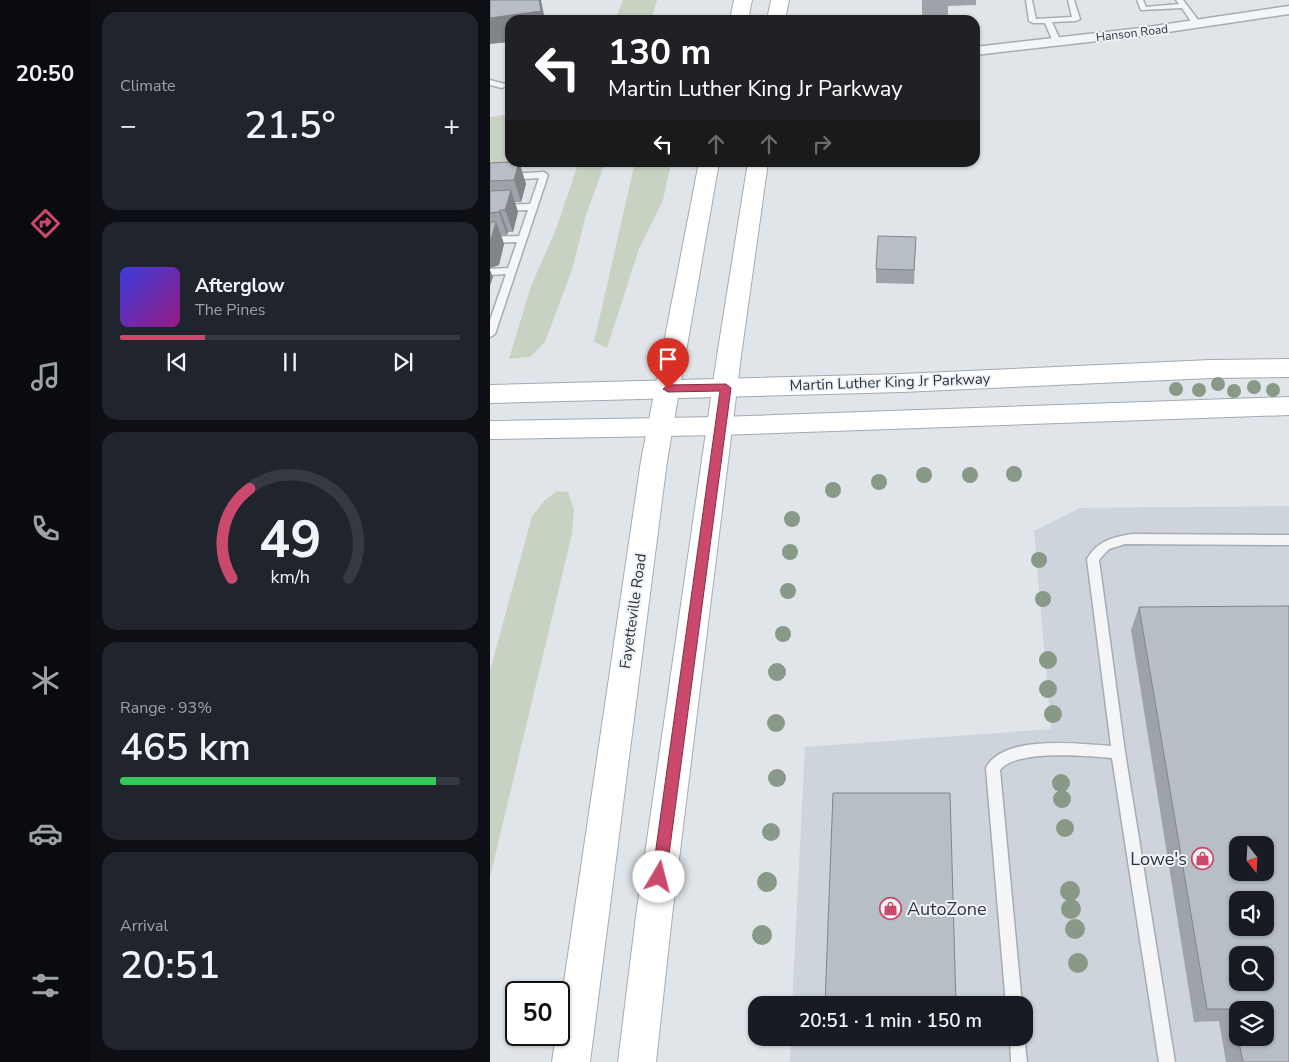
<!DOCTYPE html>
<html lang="en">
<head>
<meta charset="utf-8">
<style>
	:root { --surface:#171b24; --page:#20242c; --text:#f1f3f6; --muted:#9ea1a6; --line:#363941; --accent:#ca496c }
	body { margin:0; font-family:"Nunito Sans",sans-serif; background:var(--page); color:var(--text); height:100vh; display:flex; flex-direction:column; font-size:19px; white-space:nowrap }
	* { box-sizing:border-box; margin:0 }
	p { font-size:16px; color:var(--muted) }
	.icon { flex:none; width:28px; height:28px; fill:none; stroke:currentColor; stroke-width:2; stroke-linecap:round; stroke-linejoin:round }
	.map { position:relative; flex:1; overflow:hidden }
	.drawer { display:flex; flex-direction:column; gap:12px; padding:12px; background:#0d0f14; width:400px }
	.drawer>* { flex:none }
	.banner { position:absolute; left:15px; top:15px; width:475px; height:152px; border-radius:15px; box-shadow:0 1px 4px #0004; background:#202124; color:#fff; overflow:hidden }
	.needle { width:32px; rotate:162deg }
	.fabs { position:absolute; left:739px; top:836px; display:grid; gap:10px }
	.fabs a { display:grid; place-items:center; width:45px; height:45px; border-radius:10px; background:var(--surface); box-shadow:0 1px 4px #0004; font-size:25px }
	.speed { position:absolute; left:15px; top:981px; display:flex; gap:10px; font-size:25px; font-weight:700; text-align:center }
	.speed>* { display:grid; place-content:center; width:65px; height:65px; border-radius:50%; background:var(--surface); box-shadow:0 1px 4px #0004; line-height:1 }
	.speed .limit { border:2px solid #111; border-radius:8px; background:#fff; color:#111 }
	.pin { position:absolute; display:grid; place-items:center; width:42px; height:42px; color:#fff; margin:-51px -21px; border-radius:50% 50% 50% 0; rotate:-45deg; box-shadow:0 0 5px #0007 }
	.pin .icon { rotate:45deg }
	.me { position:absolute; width:55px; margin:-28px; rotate:8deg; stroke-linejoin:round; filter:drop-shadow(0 0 4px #0008) }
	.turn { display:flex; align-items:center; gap:18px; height:105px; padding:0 20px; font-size:22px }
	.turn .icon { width:65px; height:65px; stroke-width:2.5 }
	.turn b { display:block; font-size:35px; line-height:42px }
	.lanes { display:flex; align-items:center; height:48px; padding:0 20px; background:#0003; justify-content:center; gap:25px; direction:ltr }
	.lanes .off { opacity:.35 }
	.big { font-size:38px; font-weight:600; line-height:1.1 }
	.drawer .widget { flex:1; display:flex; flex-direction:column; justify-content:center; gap:8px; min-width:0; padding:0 18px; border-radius:15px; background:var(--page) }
	.drawer .dial { align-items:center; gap:0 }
	.dial svg { height:130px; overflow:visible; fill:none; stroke:var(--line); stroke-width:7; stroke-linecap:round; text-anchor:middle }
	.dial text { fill:var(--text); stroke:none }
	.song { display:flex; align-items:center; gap:15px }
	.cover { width:60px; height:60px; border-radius:8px; background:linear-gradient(135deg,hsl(240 70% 55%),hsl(310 70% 35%)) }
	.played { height:5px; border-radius:2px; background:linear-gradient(90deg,var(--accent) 25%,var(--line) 25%) }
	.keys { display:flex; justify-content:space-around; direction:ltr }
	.heat { display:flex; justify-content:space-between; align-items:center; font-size:28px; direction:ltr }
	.charge { height:8px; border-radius:4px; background:linear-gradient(90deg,#34c759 93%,var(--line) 0) }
	.trip { position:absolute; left:258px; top:996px; width:285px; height:50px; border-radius:15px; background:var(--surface); box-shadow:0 1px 4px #0004; font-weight:600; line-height:50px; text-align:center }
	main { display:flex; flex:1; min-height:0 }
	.menu { display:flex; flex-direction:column; width:90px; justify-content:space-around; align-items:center; background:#090b0e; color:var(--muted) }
	.menu .icon { width:35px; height:35px }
	.menu .active { color:var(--accent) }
	.menu b { font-size:22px; color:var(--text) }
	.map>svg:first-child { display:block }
	.built { fill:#ced4db; fill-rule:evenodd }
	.green { fill:#c8d2c2 }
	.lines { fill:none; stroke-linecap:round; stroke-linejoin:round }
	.service-casing { stroke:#a5acb3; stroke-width:3 }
	.minor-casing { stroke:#a5acb3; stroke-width:3 }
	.secondary-casing { stroke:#a5acb3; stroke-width:2 }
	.primary-casing { stroke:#a0aab4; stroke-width:2 }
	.service { fill:#f3f5f7; fill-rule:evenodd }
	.minor { fill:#f3f5f7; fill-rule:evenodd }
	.secondary { fill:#fff; fill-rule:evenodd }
	.primary { fill:#fff; fill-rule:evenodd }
	.tree { fill:#899987 }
	.wall { fill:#9ea3a9; fill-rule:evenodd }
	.shaded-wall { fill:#81858a }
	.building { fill:#b8bec5; stroke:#81858a; fill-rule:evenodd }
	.route { fill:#ca496c; stroke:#832f46 }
	.labels { text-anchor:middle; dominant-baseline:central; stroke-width:4; stroke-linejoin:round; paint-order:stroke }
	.far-street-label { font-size:12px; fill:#293440; stroke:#f0f3f6 }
	.street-label { font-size:15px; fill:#293440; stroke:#f0f3f6 }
	.near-poi-label { font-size:18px; fill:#293440; stroke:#f0f3f6; text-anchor:end }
</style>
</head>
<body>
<main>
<nav class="menu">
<b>20:50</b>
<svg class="icon active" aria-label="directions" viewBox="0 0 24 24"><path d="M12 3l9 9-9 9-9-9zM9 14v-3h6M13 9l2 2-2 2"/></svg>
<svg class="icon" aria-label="music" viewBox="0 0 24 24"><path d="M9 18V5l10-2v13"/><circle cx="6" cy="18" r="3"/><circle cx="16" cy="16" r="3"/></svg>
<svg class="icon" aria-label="phone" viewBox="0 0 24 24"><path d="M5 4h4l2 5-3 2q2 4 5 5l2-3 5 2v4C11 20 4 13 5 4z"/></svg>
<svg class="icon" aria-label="climate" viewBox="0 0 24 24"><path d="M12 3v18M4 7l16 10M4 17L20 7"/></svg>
<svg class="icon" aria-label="car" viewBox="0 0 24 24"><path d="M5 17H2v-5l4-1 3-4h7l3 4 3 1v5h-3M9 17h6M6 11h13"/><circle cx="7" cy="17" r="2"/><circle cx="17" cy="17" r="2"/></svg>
<svg class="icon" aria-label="filters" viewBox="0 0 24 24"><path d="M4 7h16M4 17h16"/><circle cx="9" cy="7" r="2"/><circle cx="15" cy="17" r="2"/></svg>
</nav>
<section class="drawer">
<div class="widget"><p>Climate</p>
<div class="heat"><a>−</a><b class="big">21.5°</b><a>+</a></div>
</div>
<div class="widget">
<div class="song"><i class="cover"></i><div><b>Afterglow</b><p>The Pines</p></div></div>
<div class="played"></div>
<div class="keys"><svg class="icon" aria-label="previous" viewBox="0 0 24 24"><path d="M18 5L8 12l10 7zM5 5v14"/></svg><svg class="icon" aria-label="pause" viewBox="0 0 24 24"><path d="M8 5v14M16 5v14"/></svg><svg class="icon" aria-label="next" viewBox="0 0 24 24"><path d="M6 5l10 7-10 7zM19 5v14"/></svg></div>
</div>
<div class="widget dial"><svg viewBox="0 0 100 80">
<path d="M14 69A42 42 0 1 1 86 69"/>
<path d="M14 69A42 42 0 0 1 25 14" stroke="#ca496c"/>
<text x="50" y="56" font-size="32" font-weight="700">49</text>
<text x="50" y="72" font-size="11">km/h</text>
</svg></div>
<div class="widget"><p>Range · 93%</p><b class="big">465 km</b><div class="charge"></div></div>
<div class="widget"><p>Arrival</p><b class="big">20:51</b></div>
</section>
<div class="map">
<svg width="799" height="1062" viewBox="0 0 799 1062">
	<rect width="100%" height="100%" fill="#e0e5e9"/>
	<path class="built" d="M799,506V1062H300L301,1038H534V1005H302L315,747L561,729L544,531L590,508ZM748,845H775V872H748ZM748,900H775V928H748ZM748,955H775V982H748ZM748,1010H775V1038H748Z"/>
	<path class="green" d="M133,0H167L161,20H125Z
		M20,114V162L37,163L0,169V117Z
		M145,162L181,163L173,200L149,249L117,348L104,342Z
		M85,163H115L96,215L82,270L55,342L40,357L19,359L41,286L66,229L87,167Z
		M67,491L78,492L84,509L82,534L0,877V671L42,516L55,500Z"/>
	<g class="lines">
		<defs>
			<path id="service" d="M536,0H542L546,19L582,17L578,0H584L590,19L586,21L562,22L571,42L564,44L555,23H543L539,21Z
				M647,0H653L656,7L689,4L686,0H693L711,24L704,26L692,8L651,10Z
				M356,18H360L364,20H355Z
				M0,80L15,84L16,86L12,88L0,85Z
				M54,172L58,175L5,334L0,337V320L16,274L0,275V269L18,268L27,242L0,243V237L29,236L38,210L0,211V205L40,204L49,178L0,181V175Z
				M642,534L799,535V545L635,544L619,549L609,560L635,752L685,1062H669L622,758C597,756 526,749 510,770L532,1005H516L496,768C512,734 590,744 621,746L597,559C607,541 623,537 642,534Z
				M534,1036L537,1062H521L520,1038H534Z"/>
			<path id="minor" d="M799,6V14L651,36L485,55V47L651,28Z"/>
			<path id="secondary" d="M244,0H262L258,20H240Z
				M281,0H299L295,20H277Z
				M209,162H229L177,461L100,1062H62L66,1035H69V1016L151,461Z
				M258,162H278L251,356L182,916L166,1062H128L146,916L227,356Z"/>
			<path id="primary" d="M799,359V377L721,378L412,392L0,403V385L412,374L721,360Z
				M799,397V415L230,435L0,439V421L230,417Z"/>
		</defs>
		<use href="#service" class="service-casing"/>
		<use href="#minor" class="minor-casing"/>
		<use href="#secondary" class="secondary-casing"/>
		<use href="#primary" class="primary-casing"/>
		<use href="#service" class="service"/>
		<use href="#minor" class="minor"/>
		<use href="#secondary" class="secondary"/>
		<use href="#primary" class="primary"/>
	</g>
	<g class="tree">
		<circle cx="728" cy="384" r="7"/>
		<circle cx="764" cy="387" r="7"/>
		<circle cx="686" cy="389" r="7"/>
		<circle cx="709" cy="390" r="7"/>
		<circle cx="783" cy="390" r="7"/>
		<circle cx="744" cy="391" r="7"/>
		<circle cx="524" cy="474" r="8"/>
		<circle cx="434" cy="475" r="8"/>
		<circle cx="480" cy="475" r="8"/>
		<circle cx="389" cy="482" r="8"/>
		<circle cx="343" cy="490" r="8"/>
		<circle cx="302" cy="519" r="8"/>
		<circle cx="300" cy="552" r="8"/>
		<circle cx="549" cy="560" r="8"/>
		<circle cx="298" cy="591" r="8"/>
		<circle cx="553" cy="599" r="8"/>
		<circle cx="293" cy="634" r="8"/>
		<circle cx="558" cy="660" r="9"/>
		<circle cx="287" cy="672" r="9"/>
		<circle cx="558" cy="689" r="9"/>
		<circle cx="563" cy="714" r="9"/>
		<circle cx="286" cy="723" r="9"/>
		<circle cx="287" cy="778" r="9"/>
		<circle cx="571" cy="783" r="9"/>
		<circle cx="572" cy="799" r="9"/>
		<circle cx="575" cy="828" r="9"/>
		<circle cx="281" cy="832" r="9"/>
		<circle cx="277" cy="882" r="10"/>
		<circle cx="580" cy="891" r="10"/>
		<circle cx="581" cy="909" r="10"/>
		<circle cx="585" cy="929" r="10"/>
		<circle cx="272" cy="935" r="10"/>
		<circle cx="588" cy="963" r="10"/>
	</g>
	<path class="wall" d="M432,0H486V5L458,6V17H432Z
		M29,162L36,184L31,202H25L28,212L23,232H18L17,235H11L14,244L9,265L0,268V163Z
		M426,237L424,284L386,283V269Z
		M649,607L799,1062H736L729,1021L704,1022L641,630ZM748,1010L775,1038H748Z"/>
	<path class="shaded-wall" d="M49,0H51L55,20H20V42L0,44V18Z
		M29,162L36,184L31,202L24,180Z
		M21,190L28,212L23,232L15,210Z
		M10,210L18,232L17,235L9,212Z
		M6,222L14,244L9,265L0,268V243Z
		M0,270L3,277L0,286Z"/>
	<path class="building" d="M0,0H49L51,11L0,18Z
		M20,162H29L24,180L0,181V163Z
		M21,190L15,210H10L9,212L0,213V191Z
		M0,222H6L0,243Z
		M388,236L426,237L424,270L386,269Z
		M799,606V1062H753L748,1038H775V1010H748V1033L743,1009H717L649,607ZM748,845H775V872H748ZM748,900H775V928H748ZM748,955H775V982H748Z
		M343,793H460L466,1005H335Z"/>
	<path class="route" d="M236,384L241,388L176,877L174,882L169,884L164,882L162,877L230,391L178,392L173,389L178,385Z"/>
	<defs>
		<symbol id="shop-ring" viewBox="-11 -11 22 22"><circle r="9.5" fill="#f0f3f6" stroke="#ca496c" stroke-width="1.5"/><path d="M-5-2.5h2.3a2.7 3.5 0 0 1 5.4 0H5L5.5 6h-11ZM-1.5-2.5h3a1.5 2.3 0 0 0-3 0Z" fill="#ca496c"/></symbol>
	</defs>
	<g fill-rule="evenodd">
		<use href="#shop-ring" x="700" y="846" width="25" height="25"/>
		<use href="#shop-ring" x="388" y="896" width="25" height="25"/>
	</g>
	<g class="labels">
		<g class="far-street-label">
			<text transform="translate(642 33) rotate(-7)">Hanson Road</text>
		</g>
		<g class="street-label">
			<text transform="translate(400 382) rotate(-2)">Martin Luther King Jr Parkway</text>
			<text transform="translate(143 611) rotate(-82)">Fayetteville Road</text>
		</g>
		<g class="near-poi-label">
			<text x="697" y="859">Lowe's</text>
			<text x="417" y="909" text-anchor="start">AutoZone</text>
		</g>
	</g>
</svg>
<div class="fabs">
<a><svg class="needle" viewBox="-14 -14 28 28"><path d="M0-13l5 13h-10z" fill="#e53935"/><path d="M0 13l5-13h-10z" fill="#9ea1a6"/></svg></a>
<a><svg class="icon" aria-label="sound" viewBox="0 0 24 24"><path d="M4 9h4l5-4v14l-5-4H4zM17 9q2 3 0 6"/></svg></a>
<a><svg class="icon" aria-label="search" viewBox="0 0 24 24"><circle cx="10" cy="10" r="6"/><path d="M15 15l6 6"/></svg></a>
<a><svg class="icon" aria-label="layers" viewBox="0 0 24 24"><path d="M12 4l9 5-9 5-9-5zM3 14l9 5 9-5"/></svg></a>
</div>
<div class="speed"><div class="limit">50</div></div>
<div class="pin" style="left:178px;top:389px;background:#d93025"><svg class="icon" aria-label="arrive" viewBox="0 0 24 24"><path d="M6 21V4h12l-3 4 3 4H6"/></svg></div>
<svg class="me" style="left:169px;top:877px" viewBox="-20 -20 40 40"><circle r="19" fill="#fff"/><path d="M0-13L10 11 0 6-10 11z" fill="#ca496c"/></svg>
<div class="trip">20:51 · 1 min · 150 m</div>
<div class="banner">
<div class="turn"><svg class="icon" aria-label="left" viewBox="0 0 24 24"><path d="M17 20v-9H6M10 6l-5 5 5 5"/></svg><div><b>130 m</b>Martin Luther King Jr Parkway</div></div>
<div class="lanes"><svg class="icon" aria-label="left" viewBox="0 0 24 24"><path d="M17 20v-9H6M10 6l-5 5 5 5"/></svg><svg class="icon off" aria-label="ahead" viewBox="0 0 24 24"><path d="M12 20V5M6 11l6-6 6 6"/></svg><svg class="icon off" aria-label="ahead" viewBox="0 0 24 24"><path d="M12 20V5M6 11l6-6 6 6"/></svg><svg class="icon off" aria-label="right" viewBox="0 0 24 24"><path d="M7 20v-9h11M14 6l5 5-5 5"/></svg></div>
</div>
</div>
</main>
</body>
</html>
